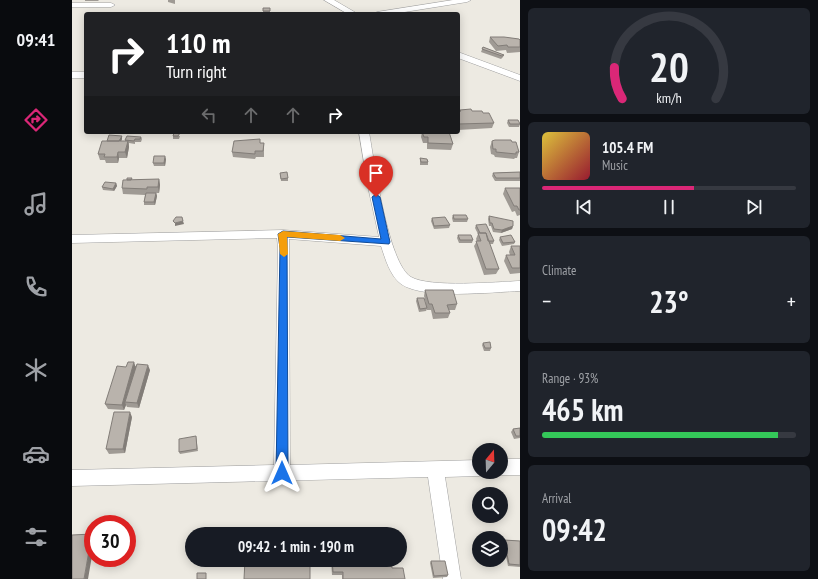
<!DOCTYPE html>
<html lang="en">
<head>
<meta charset="utf-8">
<style>
	:root { --surface:#171b24; --page:#20242c; --text:#f1f3f6; --muted:#9ea1a6; --line:#363941; --accent:#db2777 }
	body { margin:0; font-family:"PT Sans Narrow",sans-serif; background:var(--page); color:var(--text); height:100vh; display:flex; flex-direction:column; font-size:15px; white-space:nowrap }
	* { box-sizing:border-box; margin:0 }
	p { font-size:13px; color:var(--muted) }
	.icon { flex:none; width:22px; height:22px; fill:none; stroke:currentColor; stroke-width:2; stroke-linecap:round; stroke-linejoin:round }
	.map { position:relative; flex:1; overflow:hidden }
	.sheet { display:flex; flex-direction:column; gap:8px; padding:8px; background:#0d0f14; width:298px }
	.sheet>* { flex:none }
	.guide { position:absolute; left:12px; top:12px; width:376px; height:122px; border-radius:4px; box-shadow:0 2px 10px #0003; background:#202124; color:#fff; overflow:hidden }
	.needle { width:26px; rotate:19deg }
	.fabs { position:absolute; left:400px; top:443px; display:grid; gap:8px }
	.fabs a { display:grid; place-items:center; width:36px; height:36px; border-radius:50%; background:var(--surface); box-shadow:0 2px 10px #0003; font-size:20px }
	.speed { position:absolute; left:12px; top:515px; display:flex; gap:8px; font-size:20px; font-weight:700; text-align:center }
	.speed>* { display:grid; place-content:center; width:52px; height:52px; border-radius:50%; background:var(--surface); box-shadow:0 2px 10px #0003; line-height:1 }
	.speed .limit { border:6px solid #d22; background:#fff; color:#111 }
	.pin { position:absolute; display:grid; place-items:center; width:34px; height:34px; color:#fff; margin:-41px -17px; border-radius:50% 50% 50% 0; rotate:-45deg; box-shadow:0 0 4px #0007 }
	.pin .icon { rotate:45deg }
	.me { position:absolute; width:44px; margin:-22px; rotate:0deg; stroke-linejoin:round; filter:drop-shadow(0 0 3px #0008) }
	.turn { display:flex; align-items:center; gap:14px; height:84px; padding:0 16px; font-size:18px }
	.turn .icon { width:52px; height:52px; stroke-width:2.5 }
	.turn b { display:block; font-size:28px; line-height:34px }
	.lanes { display:flex; align-items:center; height:38px; padding:0 16px; background:#0003; justify-content:center; gap:20px; direction:ltr }
	.lanes .off { opacity:.35 }
	.big { font-size:30px; font-weight:800; line-height:1.1 }
	.sheet .tile { flex:1; display:flex; flex-direction:column; justify-content:center; gap:6px; min-width:0; padding:0 14px; border-radius:6px; background:var(--page) }
	.sheet .dial { align-items:center; gap:0 }
	.dial svg { height:104px; overflow:visible; fill:none; stroke:var(--line); stroke-width:7; stroke-linecap:round; text-anchor:middle }
	.dial text { fill:var(--text); stroke:none }
	.song { display:flex; align-items:center; gap:12px }
	.cover { width:48px; height:48px; border-radius:6px; background:linear-gradient(135deg,hsl(50 70% 55%),hsl(350 70% 35%)) }
	.played { height:4px; border-radius:2px; background:linear-gradient(90deg,var(--accent) 60%,var(--line) 60%) }
	.keys { display:flex; justify-content:space-around; direction:ltr }
	.heat { display:flex; justify-content:space-between; align-items:center; font-size:22px; direction:ltr }
	.charge { height:6px; border-radius:3px; background:linear-gradient(90deg,#34c759 93%,var(--line) 0) }
	.trip { position:absolute; left:113px; top:527px; width:222px; height:40px; border-radius:20px; background:var(--surface); box-shadow:0 2px 10px #0003; font-weight:800; line-height:40px; text-align:center }
	main { display:flex; flex:1; min-height:0 }
	.tab-bar { display:flex; flex-direction:column; width:72px; justify-content:space-around; align-items:center; background:#090b0e; color:var(--muted) }
	.tab-bar .icon { width:28px; height:28px }
	.tab-bar .on { color:var(--accent) }
	.tab-bar b { font-size:18px; color:var(--text) }
	.map>svg:first-child { display:block }
	.lines { fill:none; stroke-linecap:round; stroke-linejoin:round }
	.minor-casing { stroke:#a0a0a0; stroke-width:1 }
	.minor { fill:#fff; fill-rule:evenodd }
	.wall { fill:#9f9a94 }
	.shaded-wall { fill:#827d78 }
	.building { fill:#b9b3ac; stroke:#827d78 }
	.route { fill:#1a73e8; stroke:#114b97 }
	.slow { fill:#f59e0b }
</style>
</head>
<body>
<main>
<nav class="tab-bar">
<b>09:41</b>
<svg class="icon on" aria-label="directions" viewBox="0 0 24 24"><path d="M12 3l9 9-9 9-9-9zM9 14v-3h6M13 9l2 2-2 2"/></svg>
<svg class="icon" aria-label="music" viewBox="0 0 24 24"><path d="M9 18V5l10-2v13"/><circle cx="6" cy="18" r="3"/><circle cx="16" cy="16" r="3"/></svg>
<svg class="icon" aria-label="phone" viewBox="0 0 24 24"><path d="M5 4h4l2 5-3 2q2 4 5 5l2-3 5 2v4C11 20 4 13 5 4z"/></svg>
<svg class="icon" aria-label="climate" viewBox="0 0 24 24"><path d="M12 3v18M4 7l16 10M4 17L20 7"/></svg>
<svg class="icon" aria-label="car" viewBox="0 0 24 24"><path d="M5 17H2v-5l4-1 3-4h7l3 4 3 1v5h-3M9 17h6M6 11h13"/><circle cx="7" cy="17" r="2"/><circle cx="17" cy="17" r="2"/></svg>
<svg class="icon" aria-label="filters" viewBox="0 0 24 24"><path d="M4 7h16M4 17h16"/><circle cx="9" cy="7" r="2"/><circle cx="15" cy="17" r="2"/></svg>
</nav>
<div class="map">
<svg width="448" height="579" viewBox="0 0 448 579">
	<rect width="100%" height="100%" fill="#edeae2"/>
	<g class="lines">
		<defs>
			<path id="minor" d="M252,0H262L286,14H276Z
				M381,0H399L395,2L320,14H301L305,12Z
				M0,3H39L43,5L39,7H0Z
				M386,52L448,75V81L386,58Z
				M0,72H14V78H0Z
				M287,132H297C302,160 316,264 339,277C358,288 424,282 448,281V291C420,292 352,300 329,284C318,276 313,258 309,246L217,239L218,465L407,460V472H413V474L407,476L373,477L389,579H371L356,477L0,486V470L202,465L206,248L205,238L0,243V235L211,230L307,237L296,187Z
				M429,459H448V475H429L423,473L429,472Z"/>
		</defs>
		<use href="#minor" class="minor-casing"/>
		<use href="#minor" class="minor"/>
	</g>
	<path class="wall" d="M13,0H27L26,1H13Z
		M96,0H103V4L96,2Z
		M198,8V14H191V11Z
		M418,37L444,39L448,40V52L435,53L434,50L424,51L417,42Z
		M411,47L432,55L431,57L429,59L409,52Z
		M388,110L411,113L422,123L420,128L386,130V112H388Z
		M436,120L448,124L447,127H437L435,123Z
		M322,132H333L332,134H323Z
		M350,132H377L381,144L379,150L355,149V143H351L349,137Z
		M50,136V139L49,141H53V140L69,137L70,139L69,142H63V144L57,143V147L55,158H47L46,163H34L33,160H28L26,154L35,141Z
		M101,136H108L107,139H101Z
		M420,141L440,142L447,152L445,158H443L442,159L423,157L422,155L419,154L418,147Z
		M188,143H192V157H184L183,159L161,157L160,152Z
		M348,158L356,162V165H348Z
		M94,159L93,166H82L81,163Z
		M448,172V181H423L420,176L421,173Z
		M208,173L216,178V181H209Z
		M60,178V180L87,179L88,185L87,193H81H84L85,196L83,205H72V202L73,195L51,194L50,188L55,180Z
		M44,183L45,186L42,191L31,190L30,187Z
		M433,188H448V215L445,216L443,211L440,212L431,194Z
		M381,215L396,219L395,222H381L380,218Z
		M417,216L441,226L440,229L429,233L421,232L419,226H417L416,219Z
		M360,218L378,225L377,228L362,229L359,221Z
		M404,225L422,241L421,244H417L427,269L424,274L412,275L402,246L405,241L404,239L406,234L403,228Z
		M386,235L401,240L400,243H387L385,238Z
		M428,237L443,242L442,244L430,246L427,240Z
		M439,246H448V273L438,274L432,261L434,255H438L437,252Z
		M353,290L385,304L383,310H377L378,313L376,318L361,319L359,310H355V309L354,311L347,312L344,301L345,298L354,304L352,296Z
		M411,343L419,348L418,351H412L410,345Z
		M64,366L78,370L67,408L55,407L54,405L52,410L36,409L33,404L54,367Z
		M60,417L53,453L37,454L34,449Z
		M448,428V438L442,439L439,432L441,429Z
		M124,436L126,451L108,454L107,452Z
		M432,540L448,541V567L436,566L431,542Z
		M259,560H319L320,568L333,579H270V575H260Z
		M359,561L376,575L375,577L361,578L358,563Z"/>
	<path class="shaded-wall" d="M50,136V139L48,144L47,141Z
		M56,141L57,147L55,158L53,152Z
		M46,152L47,158L46,163L45,157Z
		M93,156L94,159L93,166L92,163Z
		M87,179L88,185L87,193L86,187Z
		M44,183L45,186L42,191L41,189Z
		M84,193L85,196L83,205L82,202Z
		M111,221L112,224L103,226V223Z
		M441,226L440,229L429,233L430,230Z
		M62,362L64,368L53,402L54,405L52,410L50,405Z
		M76,365L78,370L67,408L65,403Z
		M58,412L60,417L53,453L51,449Z
		M20,534L21,535V550L16,579H12Z"/>
	<path class="building" d="M191,8H198V11H191Z
		M418,37H432L447,39L448,40V47H436L435,45L426,46Z
		M411,47L432,55L430,56L410,49Z
		M399,109L400,111H410L411,113H417L422,123L386,124V112L389,111L388,110Z
		M436,120H446L448,124H438Z
		M350,132H377L381,144L356,143V137H352Z
		M102,133H108L106,136H101Z
		M37,135L50,136L47,141H35Z
		M55,136L69,137L68,139H63L62,141L53,140Z
		M188,139V143H192L191,151H183V154L160,152L162,141Z
		M423,140H439L440,142H444L447,152H444V154L424,152V149H421L420,141Z
		M30,141H56L53,152H46L45,157H32L33,154H26Z
		M82,156H93L92,163H81Z
		M348,158L355,159L356,162H349Z
		M215,172L216,178L209,179L208,173Z
		M448,172V178H424L421,173Z
		M55,178H60L59,180H55Z
		M87,179L86,187H75V189L50,188L51,180Z
		M33,182L44,183L41,189L30,187Z
		M433,188H448V210H447L445,206H442Z
		M74,193H84L82,202H72Z
		M381,215H394L396,219H382Z
		M417,216L441,221V226L430,230L422,229L420,223H418Z
		M104,217H110L111,221L103,223L101,221Z
		M373,217L378,225L362,226L360,218Z
		M414,224L422,241H416L414,233H408L404,225Z
		M406,233H414L427,269H414L404,241H409Z
		M386,235H399L401,240H388Z
		M439,235L443,242L431,243L428,237Z
		M439,246H448V268H440L434,255H443Z
		M353,290H381L385,304L375,305L378,313H363L360,304H357Z
		M345,298H352L355,308L348,309Z
		M418,342L419,348H413L411,343Z
		M56,362H62L50,405L33,404L45,366L54,367Z
		M65,364L76,365L65,403L53,402Z
		M42,412H58L51,449H34Z
		M448,428V436H444L441,429Z
		M124,436L125,449L107,452V439Z
		M20,534L12,579H0V535Z
		M432,540L448,541V565L437,564Z
		M173,560H238V579H172Z
		M260,560H319L320,568H331L333,579H271V572H261Z
		M359,561H373L376,575L362,576Z
		M125,573H134V579H125Z"/>
	<path class="route" d="M304,194L308,197L318,242L317,244L215,237L216,473L214,477L210,478L206,477L204,473L208,248L206,234L211,231L309,239L300,197Z"/>
	<path class="slow" d="M211,231L268,235L273,238L268,241L215,237L216,254L212,257L208,254L206,234Z"/>
</svg>
<div class="fabs">
<a><svg class="needle" viewBox="-14 -14 28 28"><path d="M0-13l5 13h-10z" fill="#e53935"/><path d="M0 13l5-13h-10z" fill="#9ea1a6"/></svg></a>
<a><svg class="icon" aria-label="search" viewBox="0 0 24 24"><circle cx="10" cy="10" r="6"/><path d="M15 15l6 6"/></svg></a>
<a><svg class="icon" aria-label="layers" viewBox="0 0 24 24"><path d="M12 4l9 5-9 5-9-5zM3 14l9 5 9-5"/></svg></a>
</div>
<div class="speed"><div class="limit">30</div></div>
<div class="pin" style="left:304px;top:197px;background:#d93025"><svg class="icon" aria-label="arrive" viewBox="0 0 24 24"><path d="M6 21V4h12l-3 4 3 4H6"/></svg></div>
<svg class="me" style="left:210px;top:473px" viewBox="-20 -20 40 40"><path d="M0-17L14 15 0 8-14 15z" fill="#1a73e8" stroke="#fff" stroke-width="4"/></svg>
<div class="trip">09:42 · 1 min · 190 m</div>
<div class="guide">
<div class="turn"><svg class="icon" aria-label="right" viewBox="0 0 24 24"><path d="M7 20v-9h11M14 6l5 5-5 5"/></svg><div><b>110 m</b>Turn right</div></div>
<div class="lanes"><svg class="icon off" aria-label="left" viewBox="0 0 24 24"><path d="M17 20v-9H6M10 6l-5 5 5 5"/></svg><svg class="icon off" aria-label="ahead" viewBox="0 0 24 24"><path d="M12 20V5M6 11l6-6 6 6"/></svg><svg class="icon off" aria-label="ahead" viewBox="0 0 24 24"><path d="M12 20V5M6 11l6-6 6 6"/></svg><svg class="icon" aria-label="right" viewBox="0 0 24 24"><path d="M7 20v-9h11M14 6l5 5-5 5"/></svg></div>
</div>
</div>
<section class="sheet">
<div class="tile dial"><svg viewBox="0 0 100 80">
<path d="M14 69A42 42 0 1 1 86 69"/>
<path d="M14 69A42 42 0 0 1 8 45" stroke="#db2777"/>
<text x="50" y="56" font-size="32" font-weight="700">20</text>
<text x="50" y="72" font-size="11">km/h</text>
</svg></div>
<div class="tile">
<div class="song"><i class="cover"></i><div><b>105.4 FM</b><p>Music</p></div></div>
<div class="played"></div>
<div class="keys"><svg class="icon" aria-label="previous" viewBox="0 0 24 24"><path d="M18 5L8 12l10 7zM5 5v14"/></svg><svg class="icon" aria-label="pause" viewBox="0 0 24 24"><path d="M8 5v14M16 5v14"/></svg><svg class="icon" aria-label="next" viewBox="0 0 24 24"><path d="M6 5l10 7-10 7zM19 5v14"/></svg></div>
</div>
<div class="tile"><p>Climate</p>
<div class="heat"><a>−</a><b class="big">23°</b><a>+</a></div>
</div>
<div class="tile"><p>Range · 93%</p><b class="big">465 km</b><div class="charge"></div></div>
<div class="tile"><p>Arrival</p><b class="big">09:42</b></div>
</section>
</main>
</body>
</html>
